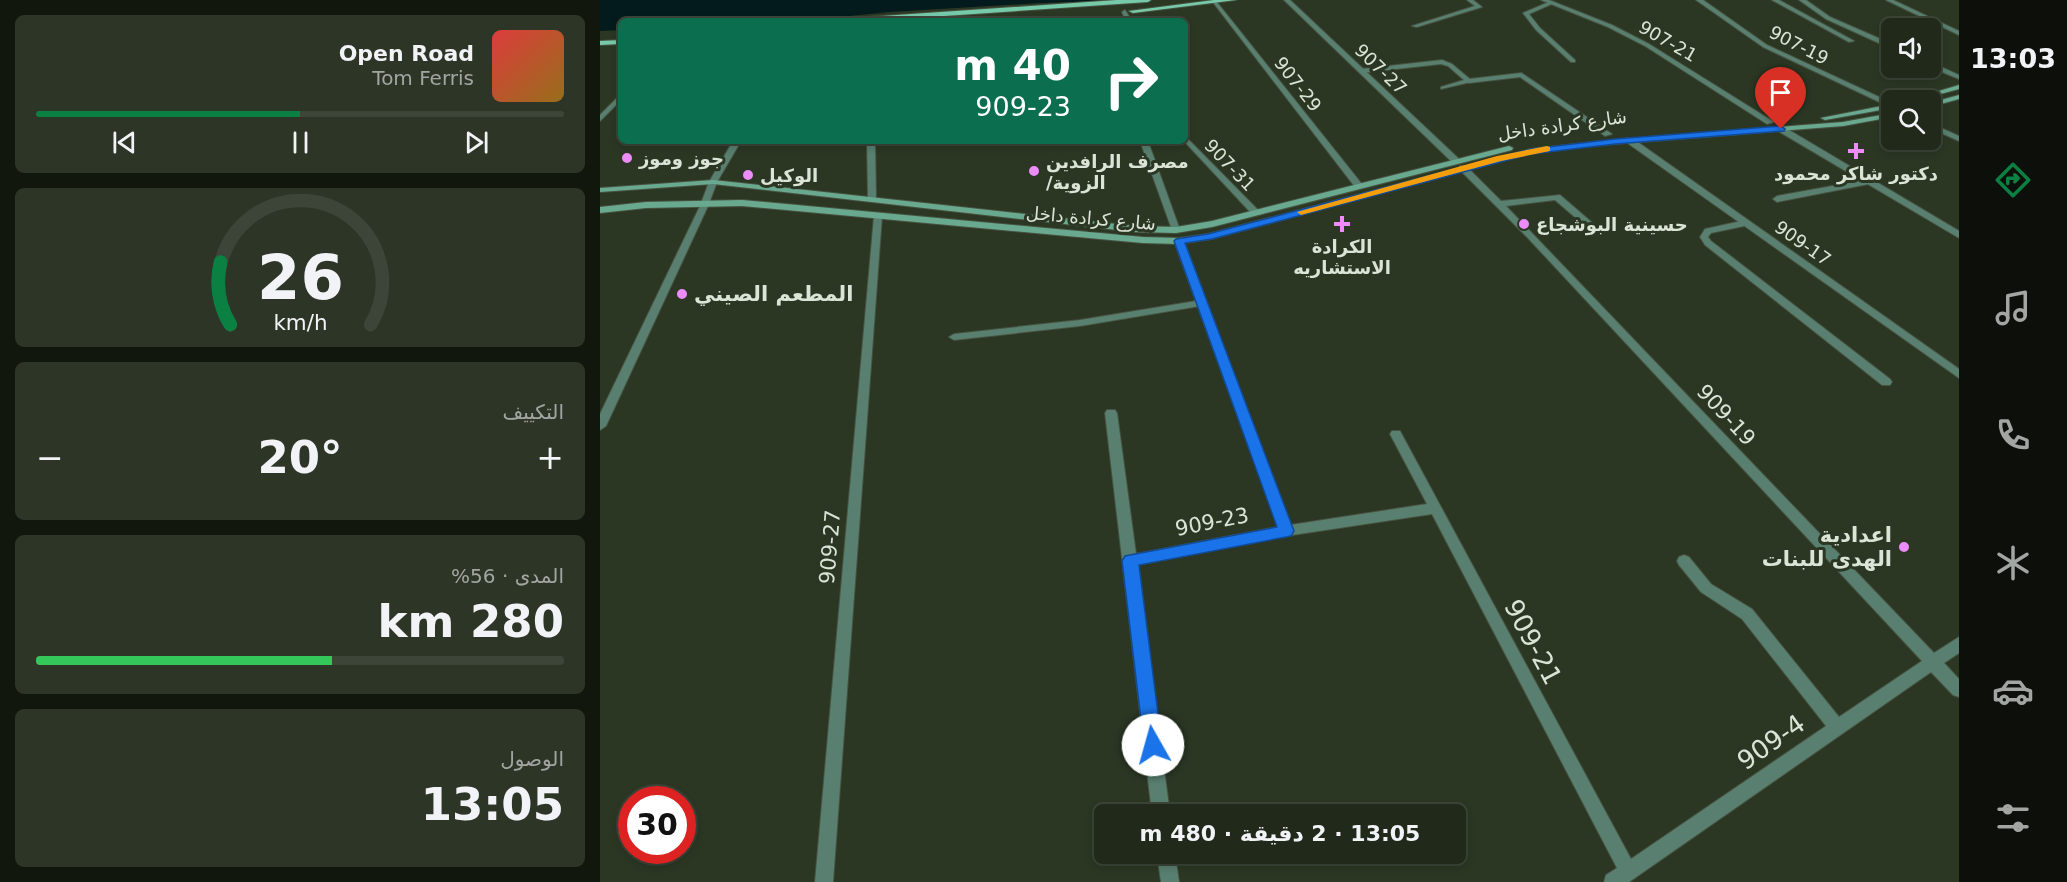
<!DOCTYPE html>
<html lang="ar">
<head>
<meta charset="utf-8">
<style>
	:root { --surface:#20291a; --page:#2d3527; --text:#f1f3f6; --muted:#a2a6a2; --line:#3d4539; --accent:#0b8043 }
	body { margin:0; font-family:"DejaVu Sans","Noto Sans Arabic",sans-serif; background:var(--page); color:var(--text); direction:rtl; height:100vh; display:flex; flex-direction:column; font-size:22px; white-space:nowrap }
	* { box-sizing:border-box; margin:0 }
	p { font-size:20px; color:var(--muted) }
	.icon { flex:none; width:33px; height:33px; fill:none; stroke:currentColor; stroke-width:2; stroke-linecap:round; stroke-linejoin:round }
	.map { position:relative; flex:1; overflow:hidden; direction:ltr }
	.sheet { display:flex; flex-direction:column; gap:15px; padding:15px; background:#12170e; width:600px }
	.sheet>* { flex:none }
	.hud { position:absolute; left:18px; top:18px; width:570px; height:126px; border-radius:9px; box-shadow:0 3px 9px #0003,0 0 0 2px var(--line); direction:rtl; background:#0b6e4f; color:#fff; overflow:hidden }
	.tools { position:absolute; left:1281px; top:18px; display:grid; gap:12px }
	.tools a { display:grid; place-items:center; width:60px; height:60px; border-radius:9px; background:var(--surface); box-shadow:0 3px 9px #0003,0 0 0 2px var(--line); font-size:30px }
	.speed { position:absolute; left:18px; top:786px; display:flex; gap:12px; font-size:30px; font-weight:700; text-align:center }
	.speed>* { display:grid; place-content:center; width:78px; height:78px; border-radius:50%; background:var(--surface); box-shadow:0 3px 9px #0003,0 0 0 2px var(--line); line-height:1 }
	.speed .limit { border:9px solid #d22; background:#fff; color:#111 }
	.pin { position:absolute; display:grid; place-items:center; width:51px; height:51px; color:#fff; margin:-62px -26px; border-radius:50% 50% 50% 0; rotate:-45deg; box-shadow:0 0 6px #0007 }
	.pin .icon { rotate:45deg }
	.me { position:absolute; width:66px; margin:-33px; rotate:353deg; stroke-linejoin:round; filter:drop-shadow(0 0 4px #0008) }
	.turn { display:flex; align-items:center; gap:21px; height:126px; padding:0 18px; font-size:27px }
	.turn .icon { width:78px; height:78px; stroke-width:2.5 }
	.turn b { display:block; font-size:42px; line-height:51px }
	.big { font-size:45px; font-weight:700; line-height:1.1 }
	.sheet .widget { flex:1; display:flex; flex-direction:column; justify-content:center; gap:9px; min-width:0; padding:0 21px; border-radius:9px; background:var(--page) }
	.sheet .dial { align-items:center; gap:0 }
	.dial svg { height:156px; overflow:visible; fill:none; stroke:var(--line); stroke-width:7; stroke-linecap:round; text-anchor:middle }
	.dial text { fill:var(--text); stroke:none }
	.song { display:flex; align-items:center; gap:18px }
	.cover { width:72px; height:72px; border-radius:9px; background:linear-gradient(135deg,hsl(0 70% 55%),hsl(40 70% 35%)) }
	.played { height:6px; border-radius:3px; background:linear-gradient(90deg,var(--accent) 50%,var(--line) 50%) }
	.keys { display:flex; justify-content:space-around; direction:ltr }
	.heat { display:flex; justify-content:space-between; align-items:center; font-size:33px; direction:ltr }
	.charge { height:9px; border-radius:4px; background:linear-gradient(90deg,#34c759 56%,var(--line) 0) }
	.trip { position:absolute; left:494px; top:804px; width:372px; height:60px; border-radius:9px; background:var(--surface); box-shadow:0 3px 9px #0003,0 0 0 2px var(--line); font-weight:700; line-height:60px; text-align:center; direction:rtl }
	main { display:flex; flex:1; min-height:0 }
	.tabs { display:flex; flex-direction:column; width:108px; justify-content:space-around; align-items:center; background:#0d100a; color:var(--muted) }
	.tabs .icon { width:42px; height:42px }
	.tabs .active { color:var(--accent) }
	.tabs b { font-size:27px; color:var(--text) }
	.map>svg:first-child { display:block }
	.water { fill:#031b1d }
	.lines { fill:none; stroke-linecap:round; stroke-linejoin:round }
	.service-casing { stroke:#475340; stroke-width:2 }
	.minor-casing { stroke:#475340; stroke-width:2 }
	.tertiary-casing { stroke:#475340; stroke-width:2 }
	.secondary-casing { stroke:#475340; stroke-width:2 }
	.primary-casing { stroke:#475340; stroke-width:2 }
	.service { fill:#587f6f; fill-rule:evenodd }
	.minor { fill:#587f6f; fill-rule:evenodd }
	.tertiary { fill:#587f6f; fill-rule:evenodd }
	.secondary { fill:#69a990; fill-rule:evenodd }
	.primary { fill:#76caaa; fill-rule:evenodd }
	.route { fill:#1a73e8; stroke:#114b97; stroke-width:1.5 }
	.slow { fill:#f59e0b }
	.poi-dot { fill:#ec8cfa; stroke:#2b3723; stroke-width:2 }
	.labels { text-anchor:middle; dominant-baseline:central; stroke-width:6; stroke-linejoin:round; paint-order:stroke }
	.far-street-label { font-size:18px; fill:#dce3d7; stroke:#2b3723 }
	.far-poi-label { font-size:18px; font-weight:bold; fill:#dce3d7; stroke:#2b3723; text-anchor:start }
	.poi-label { font-size:21px; font-weight:bold; fill:#dce3d7; stroke:#2b3723; text-anchor:start }
	.street-label { font-size:21px; fill:#dce3d7; stroke:#2b3723 }
	.near-street-label { font-size:26px; fill:#dce3d7; stroke:#2b3723 }
</style>
</head>
<body>
<main>
<nav class="tabs">
<b>13:03</b>
<svg class="icon active" aria-label="directions" viewBox="0 0 24 24"><path d="M12 3l9 9-9 9-9-9zM9 14v-3h6M13 9l2 2-2 2"/></svg>
<svg class="icon" aria-label="music" viewBox="0 0 24 24"><path d="M9 18V5l10-2v13"/><circle cx="6" cy="18" r="3"/><circle cx="16" cy="16" r="3"/></svg>
<svg class="icon" aria-label="phone" viewBox="0 0 24 24"><path d="M5 4h4l2 5-3 2q2 4 5 5l2-3 5 2v4C11 20 4 13 5 4z"/></svg>
<svg class="icon" aria-label="climate" viewBox="0 0 24 24"><path d="M12 3v18M4 7l16 10M4 17L20 7"/></svg>
<svg class="icon" aria-label="car" viewBox="0 0 24 24"><path d="M5 17H2v-5l4-1 3-4h7l3 4 3 1v5h-3M9 17h6M6 11h13"/><circle cx="7" cy="17" r="2"/><circle cx="17" cy="17" r="2"/></svg>
<svg class="icon" aria-label="filters" viewBox="0 0 24 24"><path d="M4 7h16M4 17h16"/><circle cx="9" cy="7" r="2"/><circle cx="15" cy="17" r="2"/></svg>
</nav>
<div class="map">
<svg width="1359" height="882" viewBox="0 0 1359 882">
	<rect width="100%" height="100%" fill="#2b3723"/>
	<path class="water" d="M0,0H537L440,3L290,12L199,21H21V30L0,31Z"/>
	<g class="lines">
		<defs>
			<path id="service" d="M867,0H873L882,7L817,27L812,26L875,6Z
				M949,2L954,3L929,14L940,28L975,60V62H971L936,30L923,13Z
				M842,60L852,64L871,80V82L841,89V87L864,80L848,66L841,64L761,73L758,71L761,69Z
				M585,136L658,210V214H652L584,141Z
				M1271,179H1274V183L1177,202L1173,199L1177,196Z
				M1146,220L1149,221V225L1111,233L1108,237L1111,241L1290,379L1292,382L1290,385H1282L1105,245L1100,237L1105,229Z
				M602,300L606,301V305L480,326L354,340L349,337L354,334L480,320Z"/>
			<path id="minor" d="M684,0H690L858,158V162H852Z
				M941,0H949L1012,25L1049,44L1174,122L1167,124L1045,46L1008,27Z
				M1096,0H1103L1167,45L1292,103V108L1163,47Z
				M1172,0H1179L1254,41L1249,42Z
				M1199,0H1206L1230,17L1292,44V49L1226,19Z
				M1286,0H1293L1359,31V35Z
				M612,1H616L761,183V187H755Z
				M525,10L532,21H526L522,12Z
				M409,17L411,18L412,21H406Z
				M1330,62L1359,75V79L1330,67Z
				M921,73L923,74L1012,134L1005,136L920,77L869,83L866,81L869,79Z
				M21,94V100L0,121V115Z
				M1330,123L1359,136V141L1330,128Z
				M1178,127H1184L1359,231V238L1178,131Z
				M1026,138H1032L1359,369V378L1026,142Z
				M267,141H275L276,198L272,201L268,198Z
				M540,141H548L580,230L579,232H573L572,230Z
				M860,166H866L901,201L960,195L996,226V230H990L955,200L906,206L1334,653L1359,637V653L1344,663L1359,679V697L1353,695L1331,672L1029,882H1004L1006,875L1017,868L832,514L686,536L537,565L570,814H552L505,413L507,410H515L517,413L536,554L678,527L574,241L579,238L584,241L690,525L827,504L790,434L792,431H800L1031,859L1226,726L1142,619L1101,592L1079,565L1077,561L1079,557L1084,555L1089,557L1111,584L1152,609L1239,717L1322,661L927,237L860,170Z
				M278,213L282,216L233,882H215L274,216Z
				M557,854H575L579,882H561Z"/>
			<path id="tertiary" d="M133,141H141L117,182L108,206L6,426L0,430V414L100,206L109,182Z"/>
			<path id="secondary" d="M1359,85V89L1318,100H1309Z
				M1359,95V99L1330,107V103Z
				M1292,104V108L1225,120L1221,118Z
				M1292,113V117L1243,126L1002,145L931,153L611,239L579,244L543,243L142,206L46,208L0,213V207L46,202L142,200L543,237L579,238L608,234L931,149L1002,141L1243,122Z
				M909,146L913,148L912,150L612,227L576,233L535,232L113,184L0,192V188L113,180L535,226L576,227L612,221Z"/>
			<path id="primary" d="M517,0H551L548,2L270,21H234L238,19Z
				M614,0H636L533,13L529,11Z
				M21,40V44L0,45V41Z"/>
		</defs>
		<use href="#service" class="service-casing"/>
		<use href="#minor" class="minor-casing"/>
		<use href="#tertiary" class="tertiary-casing"/>
		<use href="#secondary" class="secondary-casing"/>
		<use href="#primary" class="primary-casing"/>
		<use href="#service" class="service"/>
		<use href="#minor" class="minor"/>
		<use href="#tertiary" class="tertiary"/>
		<use href="#secondary" class="secondary"/>
		<use href="#primary" class="primary"/>
	</g>
	<path class="route" d="M1181,126L1185,129L1184,131L1015,144L931,154L612,239L585,243L694,531L691,536L686,537L539,565L562,745L560,752L553,755L546,752L544,745L522,561L525,556L677,527L574,241L576,239L608,234L931,149L1015,139Z"/>
	<path class="slow" d="M947,146L950,147V151L901,161L701,215L697,212L897,156Z"/>
	<g class="poi-dot">
		<path d="M1253 142h6v6h6v6h-6v6h-6v-6h-6v-6h6z"/>
		<circle cx="27" cy="158" r="6"/>
		<circle cx="434" cy="171" r="6"/>
		<circle cx="148" cy="175" r="6"/>
		<path d="M739 215h6v6h6v6h-6v6h-6v-6h-6v-6h6z"/>
		<circle cx="924" cy="224" r="6"/>
		<circle cx="82" cy="294" r="6"/>
		<circle cx="1304" cy="547" r="6"/>
	</g>
	<g class="labels">
		<g class="far-street-label">
			<text transform="translate(1068 41) rotate(30)">907-21</text>
			<text transform="translate(1199 45) rotate(27)">907-19</text>
			<text transform="translate(781 69) rotate(44)">907-27</text>
			<text transform="translate(698 84) rotate(52)">907-29</text>
			<text transform="translate(962 125) rotate(-8)">شارع كرادة داخل</text>
			<text transform="translate(630 165) rotate(46)">907-31</text>
			<text transform="translate(491 218) rotate(5)">شارع كرادة داخل</text>
			<text transform="translate(1203 243) rotate(35)">909-17</text>
		</g>
		<g class="far-poi-label">
			<text x="39" y="158">جوز وموز</text>
			<text x="446" y="161">مصرف الرافدين<tspan x="446" dy="21">/الزوية</tspan></text>
			<text x="1256" y="173" text-anchor="middle">دكتور شاكر محمود</text>
			<text x="160" y="175">الوكيل</text>
			<text x="936" y="224">حسينية البوشجاع</text>
			<text x="742" y="246" text-anchor="middle">الكرادة<tspan x="742" dy="21">الاستشاريه</tspan></text>
		</g>
		<g class="poi-label">
			<text x="94" y="294">المطعم الصيني</text>
			<text x="1292" y="535" text-anchor="end">اعدادية<tspan x="1292" dy="24">الهدى للبنات</tspan></text>
		</g>
		<g class="street-label">
			<text transform="translate(1126 415) rotate(47)">909-19</text>
			<text transform="translate(612 522) rotate(-11)">909-23</text>
			<text transform="translate(230 547) rotate(-85)">909-27</text>
		</g>
		<g class="near-street-label">
			<text transform="translate(933 642) rotate(62)">909-21</text>
			<text transform="translate(1171 742) rotate(-35)">909-4</text>
		</g>
	</g>
</svg>
<div class="tools">
<a><svg class="icon" aria-label="sound" viewBox="0 0 24 24"><path d="M4 9h4l5-4v14l-5-4H4zM17 9q2 3 0 6"/></svg></a>
<a><svg class="icon" aria-label="search" viewBox="0 0 24 24"><circle cx="10" cy="10" r="6"/><path d="M15 15l6 6"/></svg></a>
</div>
<div class="speed"><div class="limit">30</div></div>
<div class="pin" style="left:1181px;top:129px;background:#d93025"><svg class="icon" aria-label="arrive" viewBox="0 0 24 24"><path d="M6 21V4h12l-3 4 3 4H6"/></svg></div>
<svg class="me" style="left:553px;top:745px" viewBox="-20 -20 40 40"><circle r="19" fill="#fff"/><path d="M0-13L10 11 0 6-10 11z" fill="#1a73e8"/></svg>
<div class="trip">13:05 · 2 دقيقة · 480 m</div>
<div class="hud">
<div class="turn"><svg class="icon" aria-label="right" viewBox="0 0 24 24"><path d="M7 20v-9h11M14 6l5 5-5 5"/></svg><div><b>40 m</b>909-23</div></div>
</div>
</div>
<section class="sheet">
<div class="widget">
<div class="song"><i class="cover"></i><div><b>Open Road</b><p>Tom Ferris</p></div></div>
<div class="played"></div>
<div class="keys"><svg class="icon" aria-label="previous" viewBox="0 0 24 24"><path d="M18 5L8 12l10 7zM5 5v14"/></svg><svg class="icon" aria-label="pause" viewBox="0 0 24 24"><path d="M8 5v14M16 5v14"/></svg><svg class="icon" aria-label="next" viewBox="0 0 24 24"><path d="M6 5l10 7-10 7zM19 5v14"/></svg></div>
</div>
<div class="widget dial"><svg viewBox="0 0 100 80">
<path d="M14 69A42 42 0 1 1 86 69"/>
<path d="M14 69A42 42 0 0 1 9 37" stroke="#0b8043"/>
<text x="50" y="56" font-size="32" font-weight="700">26</text>
<text x="50" y="72" font-size="11">km/h</text>
</svg></div>
<div class="widget"><p>التكييف</p>
<div class="heat"><a>−</a><b class="big">20°</b><a>+</a></div>
</div>
<div class="widget"><p>المدى · 56%</p><b class="big">280 km</b><div class="charge"></div></div>
<div class="widget"><p>الوصول</p><b class="big">13:05</b></div>
</section>
</main>
</body>
</html>
